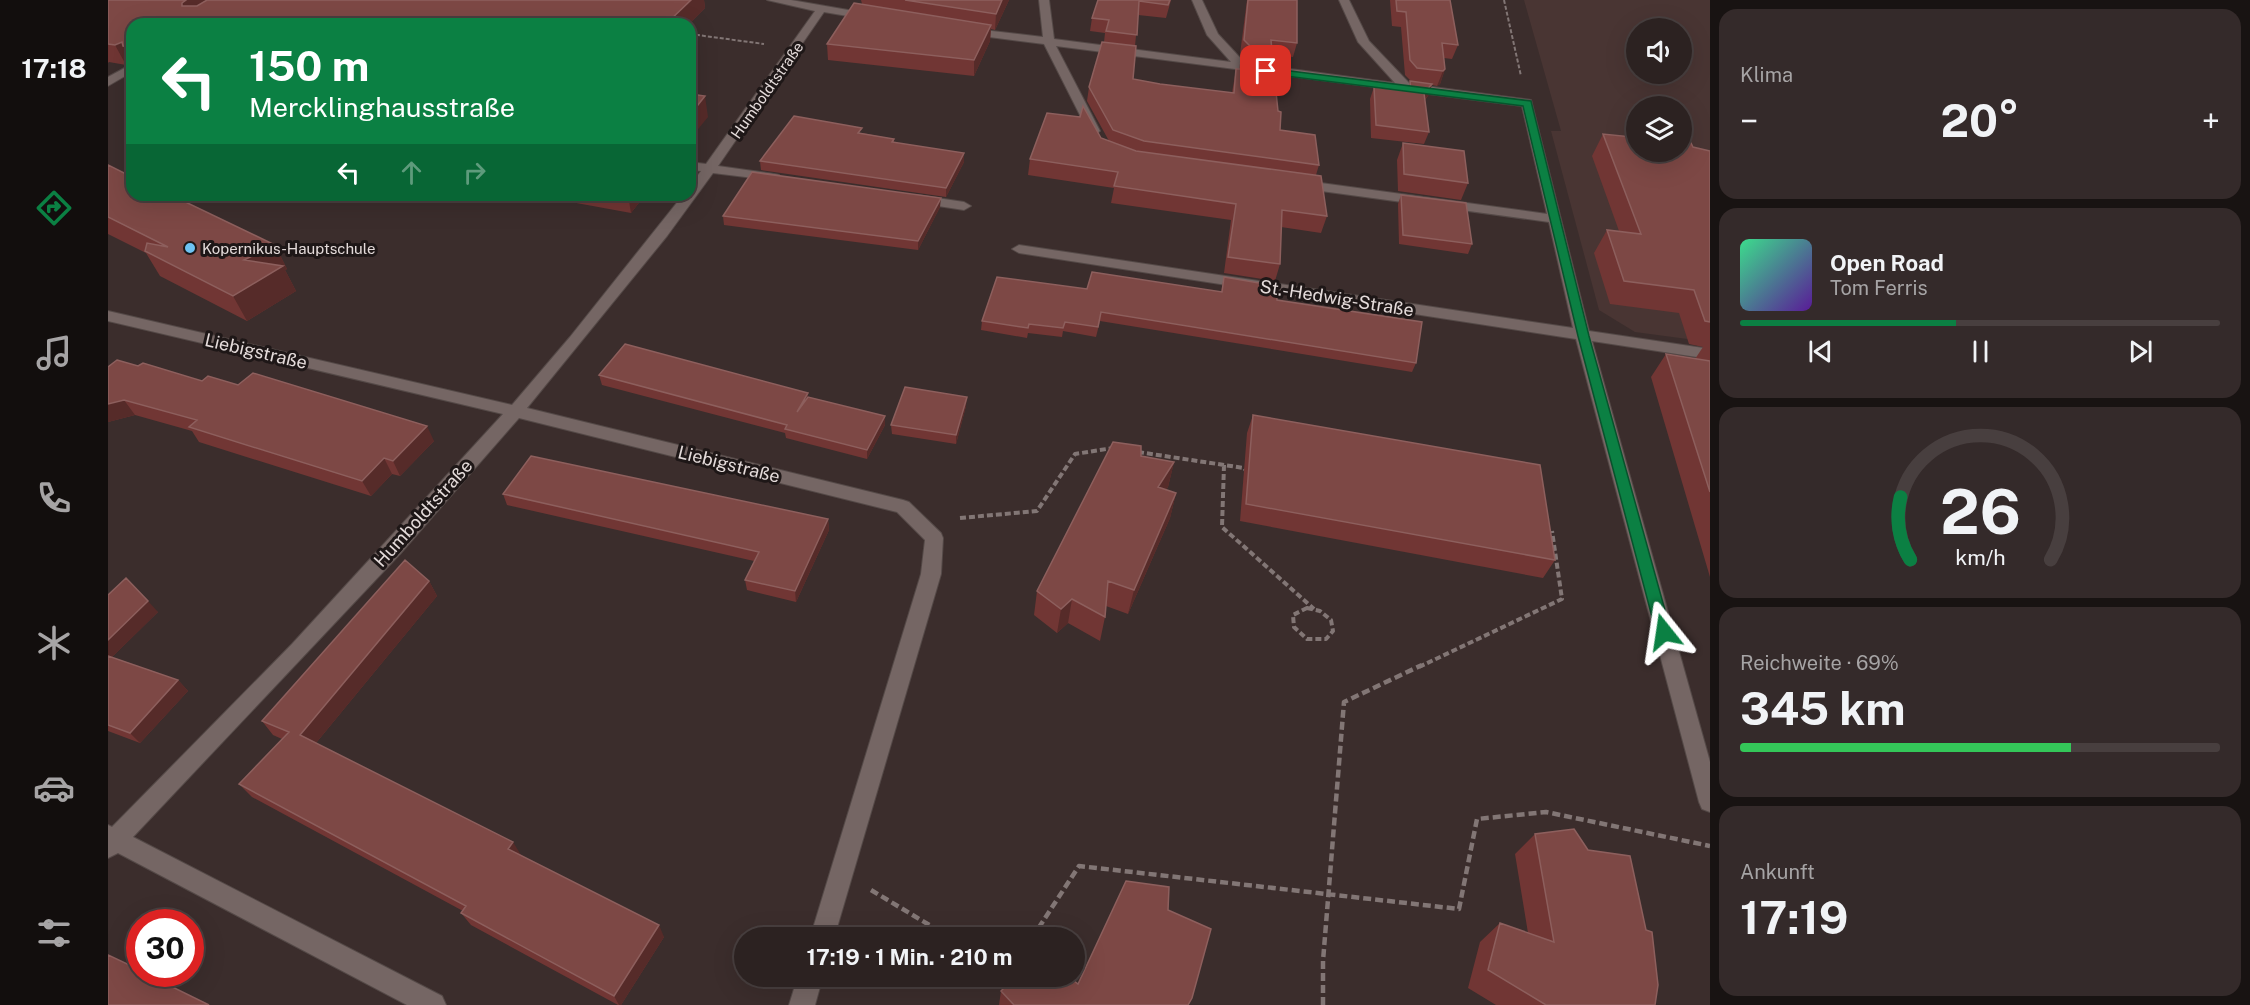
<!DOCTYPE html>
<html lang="de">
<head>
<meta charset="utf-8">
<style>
	:root { --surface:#2c2221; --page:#342a2a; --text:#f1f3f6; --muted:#a6a4a5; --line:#483f3f; --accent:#0b8043 }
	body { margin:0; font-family:"Public Sans",sans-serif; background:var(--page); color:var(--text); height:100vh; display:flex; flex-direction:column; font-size:22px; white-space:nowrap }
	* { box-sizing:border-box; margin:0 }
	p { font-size:20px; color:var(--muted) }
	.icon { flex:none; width:33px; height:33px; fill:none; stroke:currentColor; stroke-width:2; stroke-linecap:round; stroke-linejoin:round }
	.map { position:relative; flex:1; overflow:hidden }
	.panel { display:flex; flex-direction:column; gap:9px; padding:9px; background:#181312; width:540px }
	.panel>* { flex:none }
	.banner { position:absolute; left:18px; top:18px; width:570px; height:183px; border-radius:18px; box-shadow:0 6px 24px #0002,0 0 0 2px var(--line); background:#0b8043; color:#fff; overflow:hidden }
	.buttons { position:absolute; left:1518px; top:18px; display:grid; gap:12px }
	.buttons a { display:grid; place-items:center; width:66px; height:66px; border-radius:50%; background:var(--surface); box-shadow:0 6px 24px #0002,0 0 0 2px var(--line); font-size:30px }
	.speed { position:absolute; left:18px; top:909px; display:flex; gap:12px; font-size:30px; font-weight:700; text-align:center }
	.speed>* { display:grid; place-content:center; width:78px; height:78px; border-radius:50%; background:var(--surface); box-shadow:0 6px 24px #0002,0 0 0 2px var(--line); line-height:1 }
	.speed .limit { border:9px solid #d22; background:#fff; color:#111 }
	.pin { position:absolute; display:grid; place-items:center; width:51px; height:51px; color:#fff; margin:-26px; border-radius:12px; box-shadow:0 3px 9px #0006 }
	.me { position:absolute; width:66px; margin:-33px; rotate:345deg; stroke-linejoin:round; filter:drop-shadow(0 0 4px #0008) }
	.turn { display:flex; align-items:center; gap:21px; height:126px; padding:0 24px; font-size:27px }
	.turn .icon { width:78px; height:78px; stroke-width:2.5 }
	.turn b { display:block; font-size:42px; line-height:51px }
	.lanes { display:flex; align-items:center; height:57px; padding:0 24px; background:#0003; justify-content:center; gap:30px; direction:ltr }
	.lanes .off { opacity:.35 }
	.big { font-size:45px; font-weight:700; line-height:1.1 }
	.panel .tile { flex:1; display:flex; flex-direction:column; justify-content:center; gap:9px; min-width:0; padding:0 21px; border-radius:18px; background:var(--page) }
	.panel .dial { align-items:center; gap:0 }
	.dial svg { height:156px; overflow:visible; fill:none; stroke:var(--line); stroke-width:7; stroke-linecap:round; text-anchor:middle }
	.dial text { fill:var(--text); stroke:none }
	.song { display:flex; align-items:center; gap:18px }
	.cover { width:72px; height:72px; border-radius:9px; background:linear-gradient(135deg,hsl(150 70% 55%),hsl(270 70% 35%)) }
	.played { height:6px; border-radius:3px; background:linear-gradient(90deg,var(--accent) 45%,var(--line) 45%) }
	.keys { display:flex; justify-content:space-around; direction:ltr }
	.heat { display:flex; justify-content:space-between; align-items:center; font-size:33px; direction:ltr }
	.charge { height:9px; border-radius:4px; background:linear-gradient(90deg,#34c759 69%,var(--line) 0) }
	.trip { position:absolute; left:626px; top:927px; width:351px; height:60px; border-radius:30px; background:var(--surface); box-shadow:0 6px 24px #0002,0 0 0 2px var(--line); font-weight:700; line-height:60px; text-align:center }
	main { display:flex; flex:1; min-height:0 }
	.menu { display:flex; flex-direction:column; width:108px; justify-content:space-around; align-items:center; background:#120e0d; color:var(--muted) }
	.menu .icon { width:42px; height:42px }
	.menu .current { color:var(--accent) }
	.menu b { font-size:27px; color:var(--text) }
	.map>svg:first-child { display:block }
	.built { fill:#493533; fill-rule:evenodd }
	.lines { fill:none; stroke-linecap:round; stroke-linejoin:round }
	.minor-casing { stroke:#544947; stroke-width:2 }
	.path-far2 { stroke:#827675; stroke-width:2; stroke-dasharray:4 2; stroke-linecap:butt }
	.path-far1 { stroke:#827675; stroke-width:4; stroke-dasharray:6 3; stroke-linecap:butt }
	.path { stroke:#827675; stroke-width:4.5; stroke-dasharray:8 4; stroke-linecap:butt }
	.minor { fill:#756664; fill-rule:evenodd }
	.wall { fill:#713634 }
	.shaded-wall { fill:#562b29 }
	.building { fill:#7d4845; stroke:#8d5f5d; stroke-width:1.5 }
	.route { fill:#0b8043; stroke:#07532c; stroke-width:1.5 }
	.poi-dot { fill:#6dc2f3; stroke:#1e1717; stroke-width:2 }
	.labels { text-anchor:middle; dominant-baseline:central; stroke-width:6; stroke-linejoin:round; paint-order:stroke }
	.far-street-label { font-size:15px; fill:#e4dbda; stroke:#1e1717 }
	.far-poi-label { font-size:15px; fill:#e4dbda; stroke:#1e1717; text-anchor:start }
	.street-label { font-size:18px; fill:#e4dbda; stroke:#1e1717 }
</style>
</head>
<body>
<main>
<nav class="menu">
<b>17:18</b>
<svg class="icon current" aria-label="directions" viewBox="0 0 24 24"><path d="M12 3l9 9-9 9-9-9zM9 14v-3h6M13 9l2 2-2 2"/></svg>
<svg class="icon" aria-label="music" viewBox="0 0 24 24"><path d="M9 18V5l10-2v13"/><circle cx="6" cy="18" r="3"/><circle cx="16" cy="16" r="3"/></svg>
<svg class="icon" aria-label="phone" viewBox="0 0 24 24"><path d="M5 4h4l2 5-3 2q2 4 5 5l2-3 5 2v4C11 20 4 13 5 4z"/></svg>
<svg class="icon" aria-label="climate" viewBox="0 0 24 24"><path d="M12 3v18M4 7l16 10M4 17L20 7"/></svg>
<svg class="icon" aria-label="car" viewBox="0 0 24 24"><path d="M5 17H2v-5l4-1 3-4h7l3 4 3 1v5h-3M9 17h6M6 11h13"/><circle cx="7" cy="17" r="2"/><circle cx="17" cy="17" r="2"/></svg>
<svg class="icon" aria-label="filters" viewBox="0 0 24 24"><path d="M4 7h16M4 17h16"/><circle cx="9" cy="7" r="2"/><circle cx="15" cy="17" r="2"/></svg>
</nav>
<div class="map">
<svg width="1602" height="1005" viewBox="0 0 1602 1005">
	<rect width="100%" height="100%" fill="#3b2d2c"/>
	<path class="built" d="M1416,0H1602V342L1527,332L1491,310L1443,131H1453ZM1528,28H1574V74H1528ZM1528,106H1574V152H1528Z"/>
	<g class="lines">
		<defs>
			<path id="minor" d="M659,0H683L763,14L768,17L763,20L716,12L610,166L666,174L671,175V181L605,173L559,236L419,408L795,500L801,502L833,533L835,538L833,574L726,938H702L813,574L817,540L789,512L411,418L292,554L25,837L334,996L338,1005H299L10,853L0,858V825L4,827L184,644L395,414L0,321V311L404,405L462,337L575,195H582V186L593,171L582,170V162L598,164L707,11Z
				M931,0H941L946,39L1123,62L1099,35L1084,0H1094L1110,34L1137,63L1287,83L1250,42L1231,0H1241L1261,41L1302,84L1423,100L1481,331L1602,349V359L1484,341L1602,762V812L1594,809L1591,802L1468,339L911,253L904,249L911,245L1465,328L1441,222L1191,188L1184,184L1191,180L1439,214L1414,106L948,46L992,131L986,135L980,131L936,44L858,34L852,31L858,28L935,37Z
				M24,64V72L0,86V77Z
				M809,195L856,202L863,206L856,210L804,202L802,199Z
				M690,976H715L707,1005H681Z"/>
		</defs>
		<use href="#minor" class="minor-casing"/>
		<path class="path-far2" d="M1396,0L1413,76
			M582,34L656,44"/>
		<path class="path-far1" d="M1030,452L1136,468L1139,472
			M1116,465L1114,527L1206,609
			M852,518L929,511L967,454L1005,448
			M1199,608L1212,611L1223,620L1225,631L1218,639H1199L1186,627L1185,615Z
			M1311,667L1454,599L1444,531"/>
		<path class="path" d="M763,890L843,938
			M924,938L971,866L1351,909L1369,819L1438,812L1602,846
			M1215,1005V961L1236,702L1314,665"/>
		<use href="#minor" class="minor"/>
	</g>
	<path class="wall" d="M0,0H596L597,8L581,24H24V62L18,65L1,62L0,63Z
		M753,0H901L887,30L883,29L882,41L866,76L720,60L719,44L754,4Z
		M990,0H1063L1058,18L1030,15L1027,46L1025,79L1052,84L1124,93L1128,69H1131L1133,59H1137L1132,54L1139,0H1189V43L1185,57L1163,55L1161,62L1172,130L1211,165L1208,175L1219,216L1213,233L1173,227L1172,264L1167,281L1116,273L1123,220L1003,203L1006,188L920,175L922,159L993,138L1001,141L979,101L981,87L996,42L997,33L982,31L984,18Z
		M1282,0H1342L1350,45L1344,59L1336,58L1337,69L1332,84L1329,86L1324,85L1320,96L1317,100L1321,132L1316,144L1263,138L1262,99L1266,87L1299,91L1303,81L1297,75L1293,27L1284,26Z
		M754,133L786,139V142L856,162L838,197L653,170L652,161Z
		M1495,134L1585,147L1602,151V577L1543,377L1558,354L1587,359L1595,347L1581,344L1571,313L1502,304L1486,253L1499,230L1511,231L1484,156Z
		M1295,143L1360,183L1353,200L1290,191L1289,160Z
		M0,165L167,245L179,269L177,270L188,291L139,321L52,276L38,253L0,234Z
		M441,195H537L523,213L441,198Z
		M1293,195L1364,244L1360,254L1291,244L1290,204Z
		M832,207L810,250L616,225L615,216Z
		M1116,277L1308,363L1304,372L992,321L988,337L955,331L954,337L920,333L919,338L873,330L874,321L979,289L1113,292Z
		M30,366L94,381L326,441L292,476L284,474L263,496L91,442L84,431L27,415L0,422Z
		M491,375L700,397L777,425L759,459L678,438L677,433L494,385Z
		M858,406L848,444L784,434L783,425Z
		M1145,415L1447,560L1435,578L1132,521L1139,433Z
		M1033,456L1066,462L1060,487L1058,490L1068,493L1062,518L1020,614L998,606L997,617L992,641L960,623L949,633L926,615L929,591Z
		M395,494L720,519L721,530L688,602L639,590L637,580L646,561L399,505Z
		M321,581L329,596L208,743L413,855L556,937L513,1005H510L363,925L353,913L355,911L144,797L131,784L174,739L165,735L154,721Z
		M0,595L50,612L4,657L70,680L80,691L32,743L0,731Z
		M1427,834L1547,1005H1388L1360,988L1372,942L1392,923L1420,933L1407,854Z
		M1060,910L1080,1005H891L893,991L970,984Z"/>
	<path class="shaded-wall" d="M78,0H115L84,22L74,6V3Z
		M583,0H596L597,8L581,24H558Z
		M894,0H901L887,30L888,14Z
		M883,25L882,41L866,76V60Z
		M14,42L24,62L18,65L7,45Z
		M1337,69L1332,84L1329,86L1335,71Z
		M1324,84L1320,96L1311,105L1316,93Z
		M597,96L600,117L582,139V115Z
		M856,153V162L838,197V188Z
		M520,195H537L523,213Z
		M833,198L832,207L810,250V241Z
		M167,245L179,269L177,270L188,291L139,321L125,296L136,260Z
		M700,393V402L689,412Z
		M859,397L858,406L848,444V435Z
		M16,400L27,415L0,422V404Z
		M777,416V425L759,459V450Z
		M319,426L326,441L292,476L285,461Z
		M276,458L284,474L263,496L254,481Z
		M1066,462L1060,487L1044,512L1050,487Z
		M1068,493L1062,518L1020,614L1026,590Z
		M720,519L721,530L688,602L687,591Z
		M321,581L329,596L203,749L192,735Z
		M964,599L960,623L949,633L953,609Z
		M40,601L50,612L0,661V640Z
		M70,680L80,691L32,743L22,733Z
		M405,842L413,855L408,862L400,849Z
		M551,925L556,937L513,1005H511L506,996Z"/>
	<path class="building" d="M0,0H78L74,3V6H89L99,0H583L558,24H24V47L15,46L14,42L7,45L0,44Z
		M797,0H894L888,14Z
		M990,0H1062L1060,5L1031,1L1029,35L998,31L1001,20L984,18Z
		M1140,0H1189V43L1163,40L1164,51L1144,48L1136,40Z
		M1288,0H1342L1350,45L1334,43L1337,69L1335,71L1309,68L1302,60L1298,12L1289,11Z
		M746,3L883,25L866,60L719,44Z
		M994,42L1028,46L1025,79L1052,84L1126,93L1128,69H1132L1133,59L1165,63L1170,111L1173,112L1172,130L1207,135L1211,165L1036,141L1005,130L981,87Z
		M1302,81L1324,84L1316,93L1321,132L1268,125L1266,87L1303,91Z
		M582,94L597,96L582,115Z
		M975,106L993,138L1028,151L1213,176L1219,216L1174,210L1172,264L1120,257L1128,204L1006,186L1010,172L922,159L939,113L972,117Z
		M686,116L754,128L750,133L786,139L784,142L856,153L838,188L652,161Z
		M1528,132V152H1574V136L1581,139L1585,147L1602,151V322L1597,321L1586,290L1516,281L1499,230L1533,234L1495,134L1524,137Z
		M1295,143L1356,151L1360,183L1296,174Z
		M0,165L24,177V195H63L167,245L136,260L175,266L125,296L37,251L39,243L60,247L0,217Z
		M644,172L833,198L810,241L615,216Z
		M1293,195L1358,203L1364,244L1295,235Z
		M984,272L1114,292L1116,277L1169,286V300L1314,322L1308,363L993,312L990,327L957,322L955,328L921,324L920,328L874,321L889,277L979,289Z
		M517,344L700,393L689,412L700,397L777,416L759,450L677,429L679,425L491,375Z
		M1558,354L1602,361V492Z
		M9,360L30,366L35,363L94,381L100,376L130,385L145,373L319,426L285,461L276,458L254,481L81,427L89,420L16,400L0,404V367Z
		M797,387L859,397L848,435L783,425Z
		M1145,415L1432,465L1447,560L1138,504Z
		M1005,442L1033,446V456L1066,462L1050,487L1068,493L1026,590L1000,581L997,617L964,599L953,609L929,591Z
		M423,456L720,519L687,591L637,580L651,552L395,494Z
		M297,560L321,581L192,735L405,842L400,849L551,925L506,996L353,913L358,906L131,784L181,732L154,721Z
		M18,578L40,601L0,640V595Z
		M0,656L70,680L22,733L0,725Z
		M1466,829L1480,850L1522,856L1538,930L1544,932L1550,985L1547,1005H1438L1380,970L1392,923L1446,942L1427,834Z
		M1018,881L1061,887L1060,910L1103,929L1084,998L1080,1005H906L893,991L908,976H960L970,984Z
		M0,955L32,970V974H38L101,1005H0Z"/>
	<path class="route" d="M1158,68L1423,101L1481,336L1563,632L1561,636L1556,638L1548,632L1470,336L1415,106L1155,73L1154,71Z"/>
	<circle class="poi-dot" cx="82" cy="248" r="6"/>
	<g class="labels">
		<g class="far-street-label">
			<text transform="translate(659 90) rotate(-55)">Humboldtstraße</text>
		</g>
		<g class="far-poi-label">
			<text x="94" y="248">Kopernikus-Hauptschule</text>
		</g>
		<g class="street-label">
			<text transform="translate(1229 298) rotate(9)">St.-Hedwig-Straße</text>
			<text transform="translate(148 351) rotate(13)">Liebigstraße</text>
			<text transform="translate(621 464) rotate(14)">Liebigstraße</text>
			<text transform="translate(315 513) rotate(-48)">Humboldtstraße</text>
		</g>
	</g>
</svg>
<div class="buttons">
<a><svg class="icon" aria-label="sound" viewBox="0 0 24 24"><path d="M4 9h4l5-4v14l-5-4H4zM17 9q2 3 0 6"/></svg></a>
<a><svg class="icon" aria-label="layers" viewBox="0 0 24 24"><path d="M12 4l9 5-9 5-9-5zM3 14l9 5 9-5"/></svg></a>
</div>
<div class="speed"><div class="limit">30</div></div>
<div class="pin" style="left:1158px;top:71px;background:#d93025"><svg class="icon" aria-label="arrive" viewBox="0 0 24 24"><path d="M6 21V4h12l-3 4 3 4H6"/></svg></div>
<svg class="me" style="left:1556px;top:632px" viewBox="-20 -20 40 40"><path d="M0-17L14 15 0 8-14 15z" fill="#0b8043" stroke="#fff" stroke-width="4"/></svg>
<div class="trip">17:19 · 1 Min. · 210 m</div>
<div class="banner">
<div class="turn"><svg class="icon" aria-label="left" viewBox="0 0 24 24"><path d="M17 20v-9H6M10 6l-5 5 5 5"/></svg><div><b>150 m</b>Mercklinghausstraße</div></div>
<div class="lanes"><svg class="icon" aria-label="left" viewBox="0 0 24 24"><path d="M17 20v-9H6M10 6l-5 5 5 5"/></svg><svg class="icon off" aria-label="ahead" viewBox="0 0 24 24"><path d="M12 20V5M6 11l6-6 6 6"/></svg><svg class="icon off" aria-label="right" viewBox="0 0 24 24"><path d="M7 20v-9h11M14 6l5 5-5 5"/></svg></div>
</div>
</div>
<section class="panel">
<div class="tile"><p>Klima</p>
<div class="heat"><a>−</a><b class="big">20°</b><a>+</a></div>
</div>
<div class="tile">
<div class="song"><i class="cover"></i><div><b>Open Road</b><p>Tom Ferris</p></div></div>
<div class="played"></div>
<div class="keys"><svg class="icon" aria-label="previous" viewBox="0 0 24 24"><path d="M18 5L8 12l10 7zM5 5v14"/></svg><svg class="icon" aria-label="pause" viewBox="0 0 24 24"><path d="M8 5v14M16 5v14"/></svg><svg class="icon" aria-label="next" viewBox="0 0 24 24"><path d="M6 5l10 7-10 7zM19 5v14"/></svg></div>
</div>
<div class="tile dial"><svg viewBox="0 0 100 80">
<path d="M14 69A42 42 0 1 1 86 69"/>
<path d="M14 69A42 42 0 0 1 9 37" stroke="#0b8043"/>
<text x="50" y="56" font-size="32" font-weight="700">26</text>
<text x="50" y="72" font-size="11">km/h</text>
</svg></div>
<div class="tile"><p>Reichweite · 69%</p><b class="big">345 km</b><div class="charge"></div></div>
<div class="tile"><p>Ankunft</p><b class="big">17:19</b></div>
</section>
</main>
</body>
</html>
